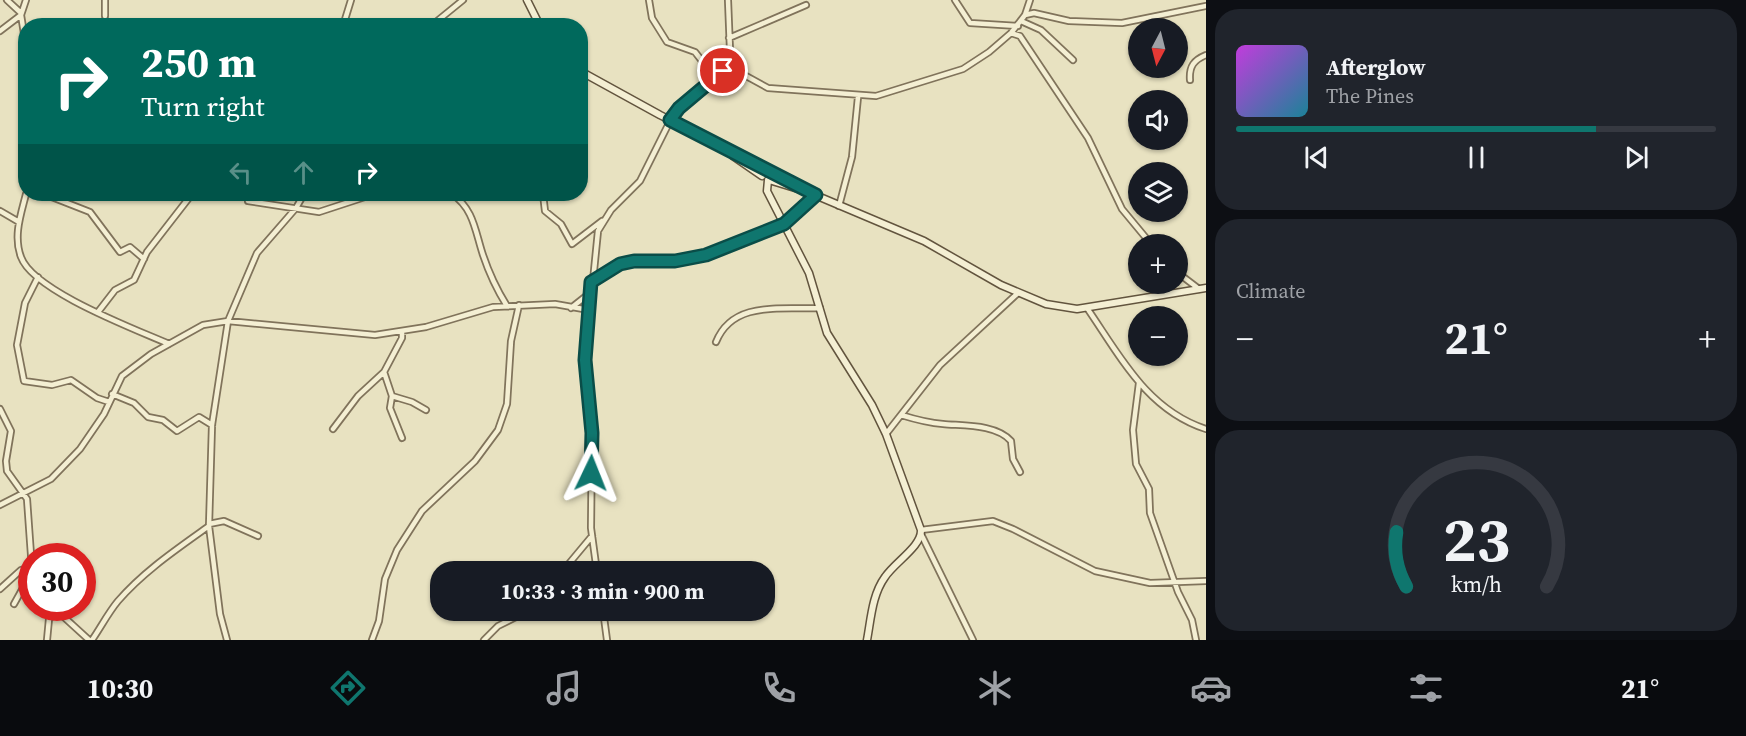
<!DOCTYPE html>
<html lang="en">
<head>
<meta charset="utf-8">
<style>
	:root { --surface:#171b24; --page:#20242c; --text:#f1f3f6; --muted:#9ea1a6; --line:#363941; --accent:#0f766e }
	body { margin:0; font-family:"Source Serif 4",serif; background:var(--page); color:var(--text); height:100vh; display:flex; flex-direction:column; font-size:22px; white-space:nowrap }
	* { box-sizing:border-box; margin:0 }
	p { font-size:20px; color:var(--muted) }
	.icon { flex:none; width:33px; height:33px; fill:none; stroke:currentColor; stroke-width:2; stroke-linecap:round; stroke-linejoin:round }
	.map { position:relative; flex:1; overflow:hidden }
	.details { display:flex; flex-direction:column; gap:9px; padding:9px; background:#0d0f14; width:540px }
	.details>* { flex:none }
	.guide { position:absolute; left:18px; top:18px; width:570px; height:183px; border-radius:24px; box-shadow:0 2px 4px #0004; background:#00695c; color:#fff; overflow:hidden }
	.needle { width:39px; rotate:187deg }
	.buttons { position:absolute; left:1128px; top:18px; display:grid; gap:12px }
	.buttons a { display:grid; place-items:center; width:60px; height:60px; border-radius:50%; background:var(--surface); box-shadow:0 2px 4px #0004; font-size:30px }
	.speed { position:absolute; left:18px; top:543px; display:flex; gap:12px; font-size:30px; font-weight:700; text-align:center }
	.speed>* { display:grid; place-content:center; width:78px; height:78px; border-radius:50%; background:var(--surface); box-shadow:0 2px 4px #0004; line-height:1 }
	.speed .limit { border:9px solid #d22; background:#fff; color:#111 }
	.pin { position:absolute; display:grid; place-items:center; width:51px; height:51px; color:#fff; margin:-26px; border:3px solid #fff; border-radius:50%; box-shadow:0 2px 6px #0007 }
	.me { position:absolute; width:66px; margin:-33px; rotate:2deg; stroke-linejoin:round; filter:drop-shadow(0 0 4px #0008) }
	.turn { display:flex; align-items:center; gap:21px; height:126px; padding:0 24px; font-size:27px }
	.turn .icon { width:78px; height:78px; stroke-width:2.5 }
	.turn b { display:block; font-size:42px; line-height:51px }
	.lanes { display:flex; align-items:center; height:57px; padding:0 24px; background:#0003; justify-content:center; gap:30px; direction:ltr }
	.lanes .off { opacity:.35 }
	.big { font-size:45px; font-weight:700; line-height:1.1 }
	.details .widget { flex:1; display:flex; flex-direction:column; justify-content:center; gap:9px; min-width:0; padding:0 21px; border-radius:24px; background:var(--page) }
	.details .dial { align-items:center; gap:0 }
	.dial svg { height:156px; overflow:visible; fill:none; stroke:var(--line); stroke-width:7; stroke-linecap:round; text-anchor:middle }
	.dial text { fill:var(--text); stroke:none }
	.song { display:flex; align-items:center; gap:18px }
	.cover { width:72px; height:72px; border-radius:9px; background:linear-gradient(135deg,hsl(290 70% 55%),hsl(190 70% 35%)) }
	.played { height:6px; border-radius:3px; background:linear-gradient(90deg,var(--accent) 75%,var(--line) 75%) }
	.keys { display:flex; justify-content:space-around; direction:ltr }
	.heat { display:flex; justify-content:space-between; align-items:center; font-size:33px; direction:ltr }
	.trip { position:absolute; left:430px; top:561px; width:345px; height:60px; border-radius:24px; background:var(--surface); box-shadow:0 2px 4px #0004; font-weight:700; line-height:60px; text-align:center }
	.tabs { display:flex; height:96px; justify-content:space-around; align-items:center; background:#090b0e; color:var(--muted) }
	.tabs .icon { width:42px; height:42px }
	.tabs .on { color:var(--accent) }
	.tabs b { font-size:27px; color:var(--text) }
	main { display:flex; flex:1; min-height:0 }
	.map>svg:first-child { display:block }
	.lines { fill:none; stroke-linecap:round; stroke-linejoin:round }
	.street-casing { stroke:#80735b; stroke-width:8 }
	.secondary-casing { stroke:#62543e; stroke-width:9 }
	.street { stroke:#f4efd3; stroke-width:4.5 }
	.secondary { stroke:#f4efd3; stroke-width:6 }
	.route-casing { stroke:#0a4d48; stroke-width:15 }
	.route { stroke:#0f766e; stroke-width:10 }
</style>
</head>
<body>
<main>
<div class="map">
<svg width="1206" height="640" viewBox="0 0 1206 640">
	<rect width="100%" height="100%" fill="#e8e2c1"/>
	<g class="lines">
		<defs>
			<path id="street" d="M7,0L21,13
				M649,0L652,18L667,42L695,52L716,79
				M955,0L970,23L1018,26
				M1025,15L1034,13L1069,21L1122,23L1206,6
				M105,16V0
				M1021,21L1041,30L1073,60
				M343,26L351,0
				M431,26L463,0
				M0,31L21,15
				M1011,33L1020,36L1088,138L1122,209L1151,244
				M729,38L806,5
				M26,46L21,15L26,0
				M726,65L768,88L876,96L963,69L989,52L1011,33L1025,15L1030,0
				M1190,80C1189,66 1194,60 1206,55
				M26,194C21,214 13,236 21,257C33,291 135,329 169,344
				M44,194L90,212L120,252L130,247L144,259
				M452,194C474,209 475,231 483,255C489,273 497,290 507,306
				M543,194L545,211L561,224L572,244L602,221
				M248,201L319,212L374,194
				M839,206L852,157L858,97
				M0,211L19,222
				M1178,273L1199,289
				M38,277L25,303L17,345L24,381L52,385L71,380L97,398L109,402
				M591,282L620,264L634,261H675L706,255L784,224L816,195
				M571,308L590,293
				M1087,308C1120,356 1147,410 1206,429
				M98,312L115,290L134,280L147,252L192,194
				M716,342C733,300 781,310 820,308
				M1139,383L1133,430L1136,464L1149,489L1150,513L1178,592L1192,620L1196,640
				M112,394L134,403L148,417L163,420L177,431L199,417L212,425
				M392,396L412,402L426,410
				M0,409L11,431L6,461L7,471L27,499L32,569
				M901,415C914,419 929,423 943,424C963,426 996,424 1011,441L1013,459L1020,472
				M333,429L358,396L384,372
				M886,434L940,365L1018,293
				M402,438L390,408L392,396L384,372L402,338V332
				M0,505L51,479L80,449L104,414L122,376L151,354L203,325L228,321L375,335L426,327L493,307L555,304L589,310
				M209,524L224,521L258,536
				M921,530L993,521L1013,529L1095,571L1150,583L1206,581
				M922,536L973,640
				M562,572L592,536
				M597,572L591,528L592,433L585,360L598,231L611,210L640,181L673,115L724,71L730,50L728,0
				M0,589L21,570L31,567
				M14,604L24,586L32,581
				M54,608L89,640
				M603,610L607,640
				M47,640L49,619L58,611
				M92,640C101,627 108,613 118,601C144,571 177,549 209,526
				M227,640L220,614L209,526L212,425L228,321L257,253L296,208L304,194
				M372,640L379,621L385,579L397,550L422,511L475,461L498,430L507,404L511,341L519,305
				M484,640L498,626L530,610"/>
			<path id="secondary" d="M527,0L540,26
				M580,71L660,115L769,170
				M733,156L762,176
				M771,171L795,184
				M768,180L767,191L809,273L827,333L872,405L886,434L921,530C922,546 895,562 885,577C872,595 871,619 867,640
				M769,180L808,192L924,241L1001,285L1046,304L1077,309L1206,288"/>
		</defs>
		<use href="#street" class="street-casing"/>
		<use href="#secondary" class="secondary-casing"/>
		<use href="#street" class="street"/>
		<use href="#secondary" class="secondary"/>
	</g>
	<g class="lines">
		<defs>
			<path id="route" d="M591,473L592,433L585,360L591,282L620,264L634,261H675L706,255L784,224L816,195L670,120L679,108L723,71"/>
		</defs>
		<use href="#route" class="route-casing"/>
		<use href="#route" class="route"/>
	</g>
</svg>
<div class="buttons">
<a><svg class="needle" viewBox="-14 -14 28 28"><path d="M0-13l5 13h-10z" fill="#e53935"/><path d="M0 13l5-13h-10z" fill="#9ea1a6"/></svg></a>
<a><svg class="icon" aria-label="sound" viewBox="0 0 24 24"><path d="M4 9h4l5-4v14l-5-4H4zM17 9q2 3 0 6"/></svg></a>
<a><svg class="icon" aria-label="layers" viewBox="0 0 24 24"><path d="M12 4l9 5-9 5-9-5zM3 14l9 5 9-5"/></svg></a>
<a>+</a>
<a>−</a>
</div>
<div class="speed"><div class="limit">30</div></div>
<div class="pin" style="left:723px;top:71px;background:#d93025"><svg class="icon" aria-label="arrive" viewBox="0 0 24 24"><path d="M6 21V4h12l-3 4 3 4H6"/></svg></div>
<svg class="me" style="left:591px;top:473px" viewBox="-20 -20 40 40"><path d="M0-17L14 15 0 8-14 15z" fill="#0f766e" stroke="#fff" stroke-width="4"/></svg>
<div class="trip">10:33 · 3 min · 900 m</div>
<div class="guide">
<div class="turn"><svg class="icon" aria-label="right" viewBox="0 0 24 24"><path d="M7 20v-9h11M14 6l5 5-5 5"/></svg><div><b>250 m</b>Turn right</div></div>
<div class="lanes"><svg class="icon off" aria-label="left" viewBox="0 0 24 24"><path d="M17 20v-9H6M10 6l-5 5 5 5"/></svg><svg class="icon off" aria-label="ahead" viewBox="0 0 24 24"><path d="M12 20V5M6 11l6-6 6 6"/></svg><svg class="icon" aria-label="right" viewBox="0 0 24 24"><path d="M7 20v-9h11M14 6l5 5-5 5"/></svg></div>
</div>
</div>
<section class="details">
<div class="widget">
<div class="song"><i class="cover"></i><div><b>Afterglow</b><p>The Pines</p></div></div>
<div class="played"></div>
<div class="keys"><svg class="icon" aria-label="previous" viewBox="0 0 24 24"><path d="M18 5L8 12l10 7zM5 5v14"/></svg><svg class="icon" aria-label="pause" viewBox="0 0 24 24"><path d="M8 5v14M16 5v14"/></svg><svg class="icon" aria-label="next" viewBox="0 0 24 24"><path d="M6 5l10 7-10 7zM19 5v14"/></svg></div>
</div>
<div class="widget"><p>Climate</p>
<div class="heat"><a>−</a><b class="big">21°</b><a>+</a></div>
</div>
<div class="widget dial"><svg viewBox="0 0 100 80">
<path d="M14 69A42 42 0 1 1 86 69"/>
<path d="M14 69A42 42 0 0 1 9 41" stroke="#0f766e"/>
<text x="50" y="56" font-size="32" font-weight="700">23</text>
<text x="50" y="72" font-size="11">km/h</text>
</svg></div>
</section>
</main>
<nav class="tabs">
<b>10:30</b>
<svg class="icon on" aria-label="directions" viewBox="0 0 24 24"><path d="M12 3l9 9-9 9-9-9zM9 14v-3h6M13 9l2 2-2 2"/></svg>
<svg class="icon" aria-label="music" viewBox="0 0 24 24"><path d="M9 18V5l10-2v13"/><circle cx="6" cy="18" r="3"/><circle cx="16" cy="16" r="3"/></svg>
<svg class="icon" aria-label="phone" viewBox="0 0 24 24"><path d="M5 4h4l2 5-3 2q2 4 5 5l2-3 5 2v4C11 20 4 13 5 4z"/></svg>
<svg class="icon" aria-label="climate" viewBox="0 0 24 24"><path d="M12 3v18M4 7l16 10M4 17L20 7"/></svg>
<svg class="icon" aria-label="car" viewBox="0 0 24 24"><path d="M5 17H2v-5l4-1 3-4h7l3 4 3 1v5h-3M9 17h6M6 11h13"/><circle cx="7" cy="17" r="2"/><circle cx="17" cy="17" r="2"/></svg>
<svg class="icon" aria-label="filters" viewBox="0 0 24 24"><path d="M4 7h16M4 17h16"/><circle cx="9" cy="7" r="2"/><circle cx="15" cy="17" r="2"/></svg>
<b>21°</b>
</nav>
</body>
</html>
